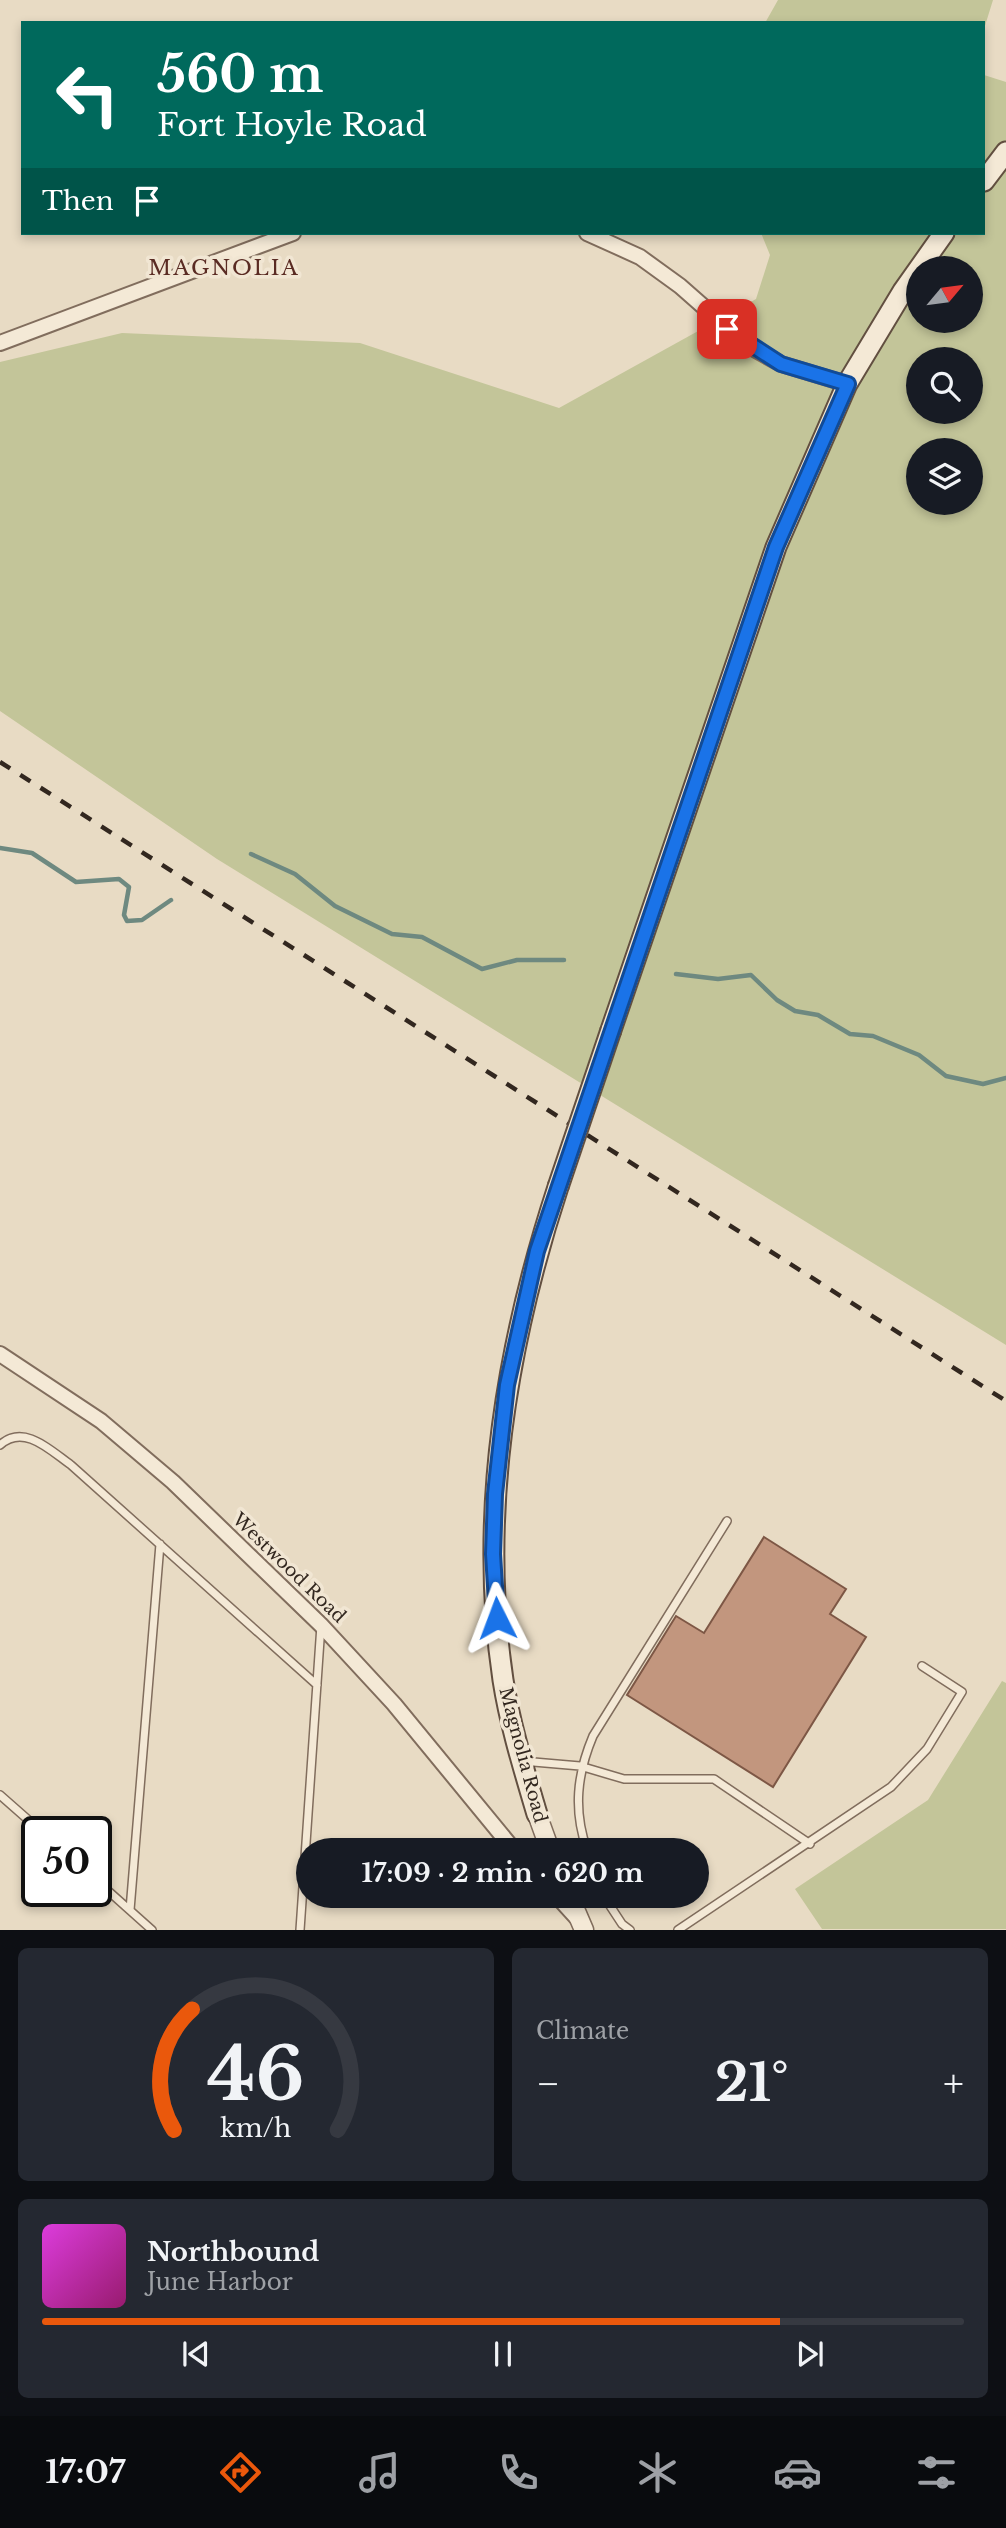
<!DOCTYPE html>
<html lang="en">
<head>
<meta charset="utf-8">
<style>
	:root { --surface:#171b24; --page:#242831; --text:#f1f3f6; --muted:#9ea1a6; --line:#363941; --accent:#ea580c }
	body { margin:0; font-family:"Libre Baskerville",serif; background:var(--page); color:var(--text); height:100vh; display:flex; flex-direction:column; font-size:26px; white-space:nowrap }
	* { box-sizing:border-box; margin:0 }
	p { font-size:23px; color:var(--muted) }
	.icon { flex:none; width:38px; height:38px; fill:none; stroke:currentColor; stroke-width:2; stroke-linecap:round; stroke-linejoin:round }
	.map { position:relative; height:1930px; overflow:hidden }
	.details { display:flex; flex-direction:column; gap:18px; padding:18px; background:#0d0f14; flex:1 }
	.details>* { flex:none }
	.banner { position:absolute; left:21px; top:21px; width:964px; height:214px; border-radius:0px; box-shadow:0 4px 10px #0003; background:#00695c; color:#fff; overflow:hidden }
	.needle { width:46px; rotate:61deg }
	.tools { position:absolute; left:906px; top:256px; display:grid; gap:14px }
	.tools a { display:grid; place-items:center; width:77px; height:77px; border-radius:50%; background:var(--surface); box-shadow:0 4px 10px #0003; font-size:35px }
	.speed { position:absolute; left:21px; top:1816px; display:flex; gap:14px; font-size:35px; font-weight:700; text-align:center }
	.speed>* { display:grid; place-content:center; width:91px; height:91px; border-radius:50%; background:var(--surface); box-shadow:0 4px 10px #0003; line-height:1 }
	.speed .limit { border:4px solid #111; border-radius:10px; background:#fff; color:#111 }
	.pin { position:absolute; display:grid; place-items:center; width:60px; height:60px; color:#fff; margin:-30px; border-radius:14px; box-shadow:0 4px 10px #0006 }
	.me { position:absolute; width:77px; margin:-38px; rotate:357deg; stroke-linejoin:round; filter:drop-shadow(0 0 5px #0008) }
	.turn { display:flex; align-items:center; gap:24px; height:147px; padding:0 21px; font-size:32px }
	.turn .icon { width:91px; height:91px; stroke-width:2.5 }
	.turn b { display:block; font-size:49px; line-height:60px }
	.then { display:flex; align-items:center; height:66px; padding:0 21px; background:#0003; gap:14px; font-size:26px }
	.big { font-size:52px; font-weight:700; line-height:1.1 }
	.details .card { flex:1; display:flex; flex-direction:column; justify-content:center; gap:10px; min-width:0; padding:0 24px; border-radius:10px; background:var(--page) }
	.details .dial { align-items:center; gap:0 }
	.dial svg { height:182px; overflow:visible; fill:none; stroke:var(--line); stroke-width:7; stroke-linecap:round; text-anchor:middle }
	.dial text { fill:var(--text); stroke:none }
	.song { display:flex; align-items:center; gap:21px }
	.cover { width:84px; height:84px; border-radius:10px; background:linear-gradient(135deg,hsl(300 70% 55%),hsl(320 70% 35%)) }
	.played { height:7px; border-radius:4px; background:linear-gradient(90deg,var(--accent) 80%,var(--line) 80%) }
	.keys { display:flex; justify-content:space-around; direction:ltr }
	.heat { display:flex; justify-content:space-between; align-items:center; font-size:38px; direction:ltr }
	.details .tiles { flex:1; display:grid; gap:18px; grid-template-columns:1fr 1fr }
	.card:last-child { grid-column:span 2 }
	.trip { position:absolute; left:296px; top:1838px; width:413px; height:70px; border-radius:35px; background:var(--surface); box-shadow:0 4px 10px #0003; font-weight:700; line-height:70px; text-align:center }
	.dock { display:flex; height:112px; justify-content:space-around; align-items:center; background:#090b0e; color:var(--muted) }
	.dock .icon { width:49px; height:49px }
	.dock .selected { color:var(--accent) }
	.dock b { font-size:32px; color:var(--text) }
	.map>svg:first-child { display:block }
	.green { fill:#c3c599; fill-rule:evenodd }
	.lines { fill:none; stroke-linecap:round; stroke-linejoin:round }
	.stream { stroke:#6e8980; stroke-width:4.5 }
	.building { fill:#c2967e; stroke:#7d5745; stroke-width:2 }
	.service-casing { stroke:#816d5d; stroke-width:10 }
	.minor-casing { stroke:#816d5d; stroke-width:18 }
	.tertiary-casing { stroke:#816d5d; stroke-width:21 }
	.secondary-casing { stroke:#624f40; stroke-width:23 }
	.service { stroke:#f4e9d6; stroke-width:7 }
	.minor { stroke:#f4e9d6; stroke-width:14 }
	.tertiary { stroke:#f4e9d6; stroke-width:18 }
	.secondary { stroke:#f4e9d6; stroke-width:19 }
	.rail { stroke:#32271f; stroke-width:4.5; stroke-dasharray:12 12; stroke-linecap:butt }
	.secondary-bridge-casing { stroke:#624f40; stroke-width:23; stroke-linecap:butt }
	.secondary-bridge { stroke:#f4e9d6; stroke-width:19 }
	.route-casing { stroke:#114b97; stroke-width:18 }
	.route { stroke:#1a73e8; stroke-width:12 }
	.labels { text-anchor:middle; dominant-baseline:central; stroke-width:7; stroke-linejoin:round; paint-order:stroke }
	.street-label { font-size:18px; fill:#32271f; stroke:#f1e6d3 }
	.quarter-label { font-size:21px; letter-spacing:2px; fill:#5a2b23; stroke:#f1e6d3 }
</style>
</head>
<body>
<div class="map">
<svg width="1006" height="1930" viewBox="0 0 1006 1930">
	<rect width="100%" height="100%" fill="#e8dbc4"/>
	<path class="green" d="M778,0H993L984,29V23H765Z
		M984,75L1006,82V1345L217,859L0,711V362L122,333L360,343L559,408L756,299L770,255L761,233H984ZM919,268H971V320H919ZM919,359H971V411H919ZM919,450H971V502H919Z
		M1002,1681L1006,1683V1929H822L795,1889L928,1800Z"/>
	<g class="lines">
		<path class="stream" d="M0,848L32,853L76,882L119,879L129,887L124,915L127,921L142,920L171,900
			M251,854L295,874L335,906L392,934L422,937L482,969L517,960H564
			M676,974L718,979L751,975L777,1000L795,1011L818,1015L850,1034L873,1036L919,1055L946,1076L983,1084L1006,1078"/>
	</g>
	<path class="building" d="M764,1537L846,1589L830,1614L866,1637L773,1787L627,1695L676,1616L704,1633Z"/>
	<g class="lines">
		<defs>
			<path id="service" d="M0,1445C24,1423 51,1451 71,1465L317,1685
				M522,1761L580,1766L624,1779H714L810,1844
				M0,1795L42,1832
				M587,1850C573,1810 577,1774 593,1736L727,1521
				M96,1880L152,1930
				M603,1895L622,1924L630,1930
				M130,1910L160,1544
				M300,1930L321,1625
				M678,1930L891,1787L927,1749L962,1692L922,1666"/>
			<path id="minor" d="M587,233L640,257L680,286L747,345L781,364L847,384
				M0,343L293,233
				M0,1354L101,1421L173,1482L321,1625L394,1704L514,1850
				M556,1895L576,1917"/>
			<path id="tertiary" d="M537,1814L550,1850
				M569,1895L584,1930"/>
			<path id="secondary" d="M984,181L1006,152
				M611,1030L776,547L847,384L903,291L944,233
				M537,1814C524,1770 510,1725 503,1680C478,1513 506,1346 558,1187"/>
		</defs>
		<use href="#service" class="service-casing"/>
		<use href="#minor" class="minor-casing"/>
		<use href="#tertiary" class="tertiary-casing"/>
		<use href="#secondary" class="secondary-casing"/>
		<use href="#service" class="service"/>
		<use href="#minor" class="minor"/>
		<use href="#tertiary" class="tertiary"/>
		<use href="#secondary" class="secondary"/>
		<path class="rail" d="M0,762L1006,1401"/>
		<defs>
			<path id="secondary-bridge" d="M558,1187L611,1030"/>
		</defs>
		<use href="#secondary-bridge" class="secondary-bridge-casing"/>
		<use href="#secondary-bridge" class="secondary-bridge"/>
	</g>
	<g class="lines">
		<defs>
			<path id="route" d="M497,1618L493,1554L495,1494L507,1385L537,1251L776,547L848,384L781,364L727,329"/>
		</defs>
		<use href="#route" class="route-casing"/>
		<use href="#route" class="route"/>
	</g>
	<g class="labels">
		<g class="street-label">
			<text transform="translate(289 1568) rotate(44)">Westwood Road</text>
			<text transform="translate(523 1755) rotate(75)">Magnolia Road</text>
		</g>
		<g class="quarter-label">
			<text x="224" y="268">MAGNOLIA</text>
		</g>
	</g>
</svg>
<div class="tools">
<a><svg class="needle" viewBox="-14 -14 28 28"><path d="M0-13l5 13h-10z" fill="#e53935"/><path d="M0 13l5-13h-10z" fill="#9ea1a6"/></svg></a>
<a><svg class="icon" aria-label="search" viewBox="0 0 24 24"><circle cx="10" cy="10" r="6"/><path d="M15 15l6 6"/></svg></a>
<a><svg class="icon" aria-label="layers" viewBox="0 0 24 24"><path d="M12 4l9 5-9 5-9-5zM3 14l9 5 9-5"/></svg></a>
</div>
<div class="speed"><div class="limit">50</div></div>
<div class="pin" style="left:727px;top:329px;background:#d93025"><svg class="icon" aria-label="arrive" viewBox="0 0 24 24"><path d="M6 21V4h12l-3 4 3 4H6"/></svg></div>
<svg class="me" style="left:497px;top:1618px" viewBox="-20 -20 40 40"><path d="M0-17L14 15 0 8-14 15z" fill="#1a73e8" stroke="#fff" stroke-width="4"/></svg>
<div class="trip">17:09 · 2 min · 620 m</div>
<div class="banner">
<div class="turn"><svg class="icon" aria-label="left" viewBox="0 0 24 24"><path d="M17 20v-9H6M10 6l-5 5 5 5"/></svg><div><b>560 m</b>Fort Hoyle Road</div></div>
<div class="then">Then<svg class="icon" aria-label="arrive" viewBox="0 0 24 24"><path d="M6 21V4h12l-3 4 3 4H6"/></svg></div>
</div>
</div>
<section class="details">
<div class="tiles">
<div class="card dial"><svg viewBox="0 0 100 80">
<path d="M14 69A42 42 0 1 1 86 69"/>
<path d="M14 69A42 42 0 0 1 22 16" stroke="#ea580c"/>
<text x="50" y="56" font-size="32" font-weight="700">46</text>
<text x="50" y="72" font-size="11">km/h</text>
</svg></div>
<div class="card"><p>Climate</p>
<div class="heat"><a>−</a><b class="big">21°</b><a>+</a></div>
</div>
<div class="card">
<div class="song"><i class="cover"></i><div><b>Northbound</b><p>June Harbor</p></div></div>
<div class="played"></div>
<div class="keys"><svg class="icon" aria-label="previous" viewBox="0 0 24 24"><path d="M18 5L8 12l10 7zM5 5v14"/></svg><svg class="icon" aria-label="pause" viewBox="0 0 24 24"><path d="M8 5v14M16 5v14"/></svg><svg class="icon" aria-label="next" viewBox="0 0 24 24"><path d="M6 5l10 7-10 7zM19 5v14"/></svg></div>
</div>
</div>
</section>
<nav class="dock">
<b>17:07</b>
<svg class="icon selected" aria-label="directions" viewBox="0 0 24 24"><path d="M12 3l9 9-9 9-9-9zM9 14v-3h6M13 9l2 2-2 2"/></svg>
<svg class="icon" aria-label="music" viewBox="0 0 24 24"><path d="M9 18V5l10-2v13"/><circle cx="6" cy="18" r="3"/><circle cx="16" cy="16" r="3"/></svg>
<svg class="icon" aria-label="phone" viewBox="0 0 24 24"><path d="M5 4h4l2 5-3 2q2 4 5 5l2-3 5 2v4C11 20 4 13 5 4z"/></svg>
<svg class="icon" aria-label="climate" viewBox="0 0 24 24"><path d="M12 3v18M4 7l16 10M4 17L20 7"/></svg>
<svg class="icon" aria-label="car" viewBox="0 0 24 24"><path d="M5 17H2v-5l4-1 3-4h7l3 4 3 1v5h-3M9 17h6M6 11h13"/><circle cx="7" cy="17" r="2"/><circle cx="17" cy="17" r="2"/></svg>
<svg class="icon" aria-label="filters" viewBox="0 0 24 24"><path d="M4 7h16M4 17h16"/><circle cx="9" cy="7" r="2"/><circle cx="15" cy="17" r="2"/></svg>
</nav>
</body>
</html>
